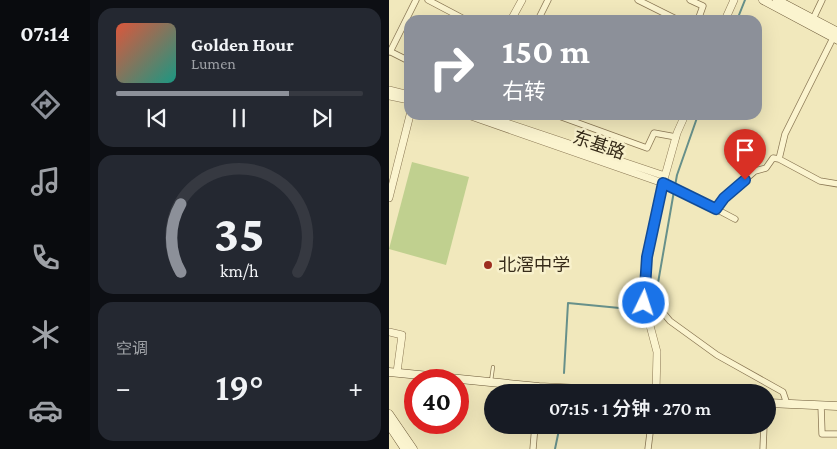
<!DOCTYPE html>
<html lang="zh">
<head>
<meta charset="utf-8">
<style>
	:root { --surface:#171b24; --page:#242831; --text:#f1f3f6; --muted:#9ea1a6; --line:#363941; --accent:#8c9099 }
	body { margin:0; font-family:"Crimson Pro","Noto Sans SC",serif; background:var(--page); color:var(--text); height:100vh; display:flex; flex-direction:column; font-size:19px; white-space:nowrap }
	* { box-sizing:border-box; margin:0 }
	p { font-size:16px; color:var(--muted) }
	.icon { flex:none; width:28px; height:28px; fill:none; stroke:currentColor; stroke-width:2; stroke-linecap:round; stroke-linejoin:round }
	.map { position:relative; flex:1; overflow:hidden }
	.details { display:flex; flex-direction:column; gap:8px; padding:8px; background:#0d0f14; width:299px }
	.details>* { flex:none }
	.banner { position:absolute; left:15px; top:15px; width:358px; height:105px; border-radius:15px; box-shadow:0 5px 20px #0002; background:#8c9099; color:#fff; overflow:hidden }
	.speed { position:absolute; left:15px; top:369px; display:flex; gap:10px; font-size:25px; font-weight:700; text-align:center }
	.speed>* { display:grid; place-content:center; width:65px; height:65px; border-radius:50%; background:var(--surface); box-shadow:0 5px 20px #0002; line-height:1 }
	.speed .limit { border:8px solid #d22; background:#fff; color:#111 }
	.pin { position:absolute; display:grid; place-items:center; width:42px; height:42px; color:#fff; margin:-51px -21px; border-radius:50% 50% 50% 0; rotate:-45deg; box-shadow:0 0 5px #0007 }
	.pin .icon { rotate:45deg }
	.me { position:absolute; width:55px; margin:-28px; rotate:4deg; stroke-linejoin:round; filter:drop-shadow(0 0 4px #0008) }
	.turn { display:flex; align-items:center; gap:18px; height:105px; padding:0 15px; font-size:22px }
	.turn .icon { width:65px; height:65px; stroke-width:2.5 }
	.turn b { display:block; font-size:35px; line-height:42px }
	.big { font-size:38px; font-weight:600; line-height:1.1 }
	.details .tile { flex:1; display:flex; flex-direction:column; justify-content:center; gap:8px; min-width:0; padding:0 18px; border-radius:15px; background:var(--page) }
	.details .dial { align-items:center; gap:0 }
	.dial svg { height:130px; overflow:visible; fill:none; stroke:var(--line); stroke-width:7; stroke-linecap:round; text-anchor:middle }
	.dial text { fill:var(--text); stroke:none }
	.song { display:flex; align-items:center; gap:15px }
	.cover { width:60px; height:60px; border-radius:8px; background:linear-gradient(135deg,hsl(10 70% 55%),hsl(170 70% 35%)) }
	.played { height:5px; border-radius:2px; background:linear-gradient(90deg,var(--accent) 70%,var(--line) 70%) }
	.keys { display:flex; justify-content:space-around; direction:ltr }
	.heat { display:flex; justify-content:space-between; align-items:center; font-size:28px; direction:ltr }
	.trip { position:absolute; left:95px; top:384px; width:292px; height:50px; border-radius:25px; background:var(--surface); box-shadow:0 5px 20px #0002; font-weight:600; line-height:50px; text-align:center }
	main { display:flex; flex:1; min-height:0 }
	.menu { display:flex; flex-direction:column; width:90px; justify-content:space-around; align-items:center; background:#090b0e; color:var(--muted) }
	.menu .icon { width:35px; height:35px }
	.menu .on { color:var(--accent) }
	.menu b { font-size:22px; color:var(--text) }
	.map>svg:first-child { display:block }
	.green { fill:#c0d08f }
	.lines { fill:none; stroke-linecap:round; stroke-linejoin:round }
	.stream { stroke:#67908a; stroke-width:2 }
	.service-casing { stroke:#8a7754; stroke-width:4 }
	.minor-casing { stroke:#8a7754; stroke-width:7 }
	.tertiary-casing { stroke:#8a7754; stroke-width:8 }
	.secondary-casing { stroke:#6b5837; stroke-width:9 }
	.service { stroke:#fbf4cf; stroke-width:2.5 }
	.minor { stroke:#fbf4cf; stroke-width:5.5 }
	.tertiary { stroke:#fbf4cf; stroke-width:7 }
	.secondary { stroke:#fbf4cf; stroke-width:8 }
	.route-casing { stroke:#114b97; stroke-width:12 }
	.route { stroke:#1a73e8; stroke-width:9 }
	.poi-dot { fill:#9d2e1f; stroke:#f8f1cc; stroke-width:2 }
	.labels { text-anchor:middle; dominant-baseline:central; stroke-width:5; stroke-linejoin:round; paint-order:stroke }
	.street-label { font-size:18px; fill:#372c1a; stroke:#f8f1cc }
	.poi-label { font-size:18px; fill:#372c1a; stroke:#f8f1cc; text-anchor:start }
</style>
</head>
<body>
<main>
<nav class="menu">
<b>07:14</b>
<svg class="icon on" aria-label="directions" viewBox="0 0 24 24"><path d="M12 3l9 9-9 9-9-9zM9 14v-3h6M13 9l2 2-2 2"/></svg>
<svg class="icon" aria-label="music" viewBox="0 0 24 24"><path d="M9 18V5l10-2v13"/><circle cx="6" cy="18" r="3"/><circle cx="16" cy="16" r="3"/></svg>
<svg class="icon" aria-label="phone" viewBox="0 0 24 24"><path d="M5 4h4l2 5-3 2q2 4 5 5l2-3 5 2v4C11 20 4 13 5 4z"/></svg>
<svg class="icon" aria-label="climate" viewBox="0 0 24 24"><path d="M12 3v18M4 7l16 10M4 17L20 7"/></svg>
<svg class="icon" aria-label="car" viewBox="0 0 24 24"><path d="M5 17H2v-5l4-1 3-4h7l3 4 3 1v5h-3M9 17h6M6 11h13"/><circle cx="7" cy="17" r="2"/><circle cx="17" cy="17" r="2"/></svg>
</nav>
<section class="details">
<div class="tile">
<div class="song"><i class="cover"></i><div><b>Golden Hour</b><p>Lumen</p></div></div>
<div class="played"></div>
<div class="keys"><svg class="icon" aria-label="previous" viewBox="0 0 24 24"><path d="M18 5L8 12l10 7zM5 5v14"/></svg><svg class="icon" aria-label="pause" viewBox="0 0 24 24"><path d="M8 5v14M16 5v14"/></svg><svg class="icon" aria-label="next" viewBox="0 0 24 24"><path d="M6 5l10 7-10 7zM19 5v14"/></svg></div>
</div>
<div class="tile dial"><svg viewBox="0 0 100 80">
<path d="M14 69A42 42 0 1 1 86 69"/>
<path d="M14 69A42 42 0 0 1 14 27" stroke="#8c9099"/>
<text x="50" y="56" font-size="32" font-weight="700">35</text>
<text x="50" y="72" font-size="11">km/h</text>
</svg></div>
<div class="tile"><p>空调</p>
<div class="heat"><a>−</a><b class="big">19°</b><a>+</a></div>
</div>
</section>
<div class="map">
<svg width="449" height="449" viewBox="0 0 449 449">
	<rect width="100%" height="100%" fill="#f1e8bc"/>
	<path class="green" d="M23,162L80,177L57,265L0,249Z"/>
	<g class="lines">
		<path class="stream" d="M348,20L356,0
			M286,186L288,175L309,115
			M268,302L271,301L269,283L285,191
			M175,373L179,303L241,309L253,306
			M166,449L171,425"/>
		<defs>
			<path id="service" d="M102,381L104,367"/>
			<path id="minor" d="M39,0L77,20
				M249,0L289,20
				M301,0L314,6L309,20
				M424,19L433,0
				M149,20L159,0
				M0,51L20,61
				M1,52L27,0
				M167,115L258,148L265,133L287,137
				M390,159L431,181L449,184
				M274,183L291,190L346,219
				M327,209L335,198L366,171L377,168L384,158L390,159L396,134L444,38
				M256,291L281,321L328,355L394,392L398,404
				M432,405L433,434H449
				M144,449L146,425
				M259,449L262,425
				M374,449L375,425"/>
			<path id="tertiary" d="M122,20L133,0
				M336,20L345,0
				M0,90L20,95
				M0,96L20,100
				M79,115L274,183
				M94,115L276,176
				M0,198L21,115
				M0,332L13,335L8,372
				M267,392L268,352L255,303L258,257L274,183L288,133L296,115"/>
			<path id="secondary" d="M374,0L449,40
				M388,0L449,32
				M0,372L150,387L256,392
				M379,403L449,406
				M0,414L24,449
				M0,425L16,449"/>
		</defs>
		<use href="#service" class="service-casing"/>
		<use href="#minor" class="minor-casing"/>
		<use href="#tertiary" class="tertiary-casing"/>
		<use href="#secondary" class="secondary-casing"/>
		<use href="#service" class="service"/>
		<use href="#minor" class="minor"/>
		<use href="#tertiary" class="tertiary"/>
		<use href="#secondary" class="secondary"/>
	</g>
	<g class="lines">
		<defs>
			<path id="route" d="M255,303L258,257L274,183L327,209L335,198L356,180"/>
		</defs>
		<use href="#route" class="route-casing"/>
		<use href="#route" class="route"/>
	</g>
	<circle class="poi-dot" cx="99" cy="265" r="5"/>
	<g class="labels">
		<g class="street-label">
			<text transform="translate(210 145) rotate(19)">东基路</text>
		</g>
		<g class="poi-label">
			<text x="109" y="265">北滘中学</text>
		</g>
	</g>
</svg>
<div class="speed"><div class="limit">40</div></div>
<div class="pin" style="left:356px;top:180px;background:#d93025"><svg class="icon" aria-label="arrive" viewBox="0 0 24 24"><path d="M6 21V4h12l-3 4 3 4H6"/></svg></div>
<svg class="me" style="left:255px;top:303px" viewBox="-20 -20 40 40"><circle r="17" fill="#1a73e8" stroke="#fff" stroke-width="3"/><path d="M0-11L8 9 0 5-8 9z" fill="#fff"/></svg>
<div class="trip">07:15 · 1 分钟 · 270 m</div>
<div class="banner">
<div class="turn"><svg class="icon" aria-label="right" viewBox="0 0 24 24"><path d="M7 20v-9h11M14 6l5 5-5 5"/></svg><div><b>150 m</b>右转</div></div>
</div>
</div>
</main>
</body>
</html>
